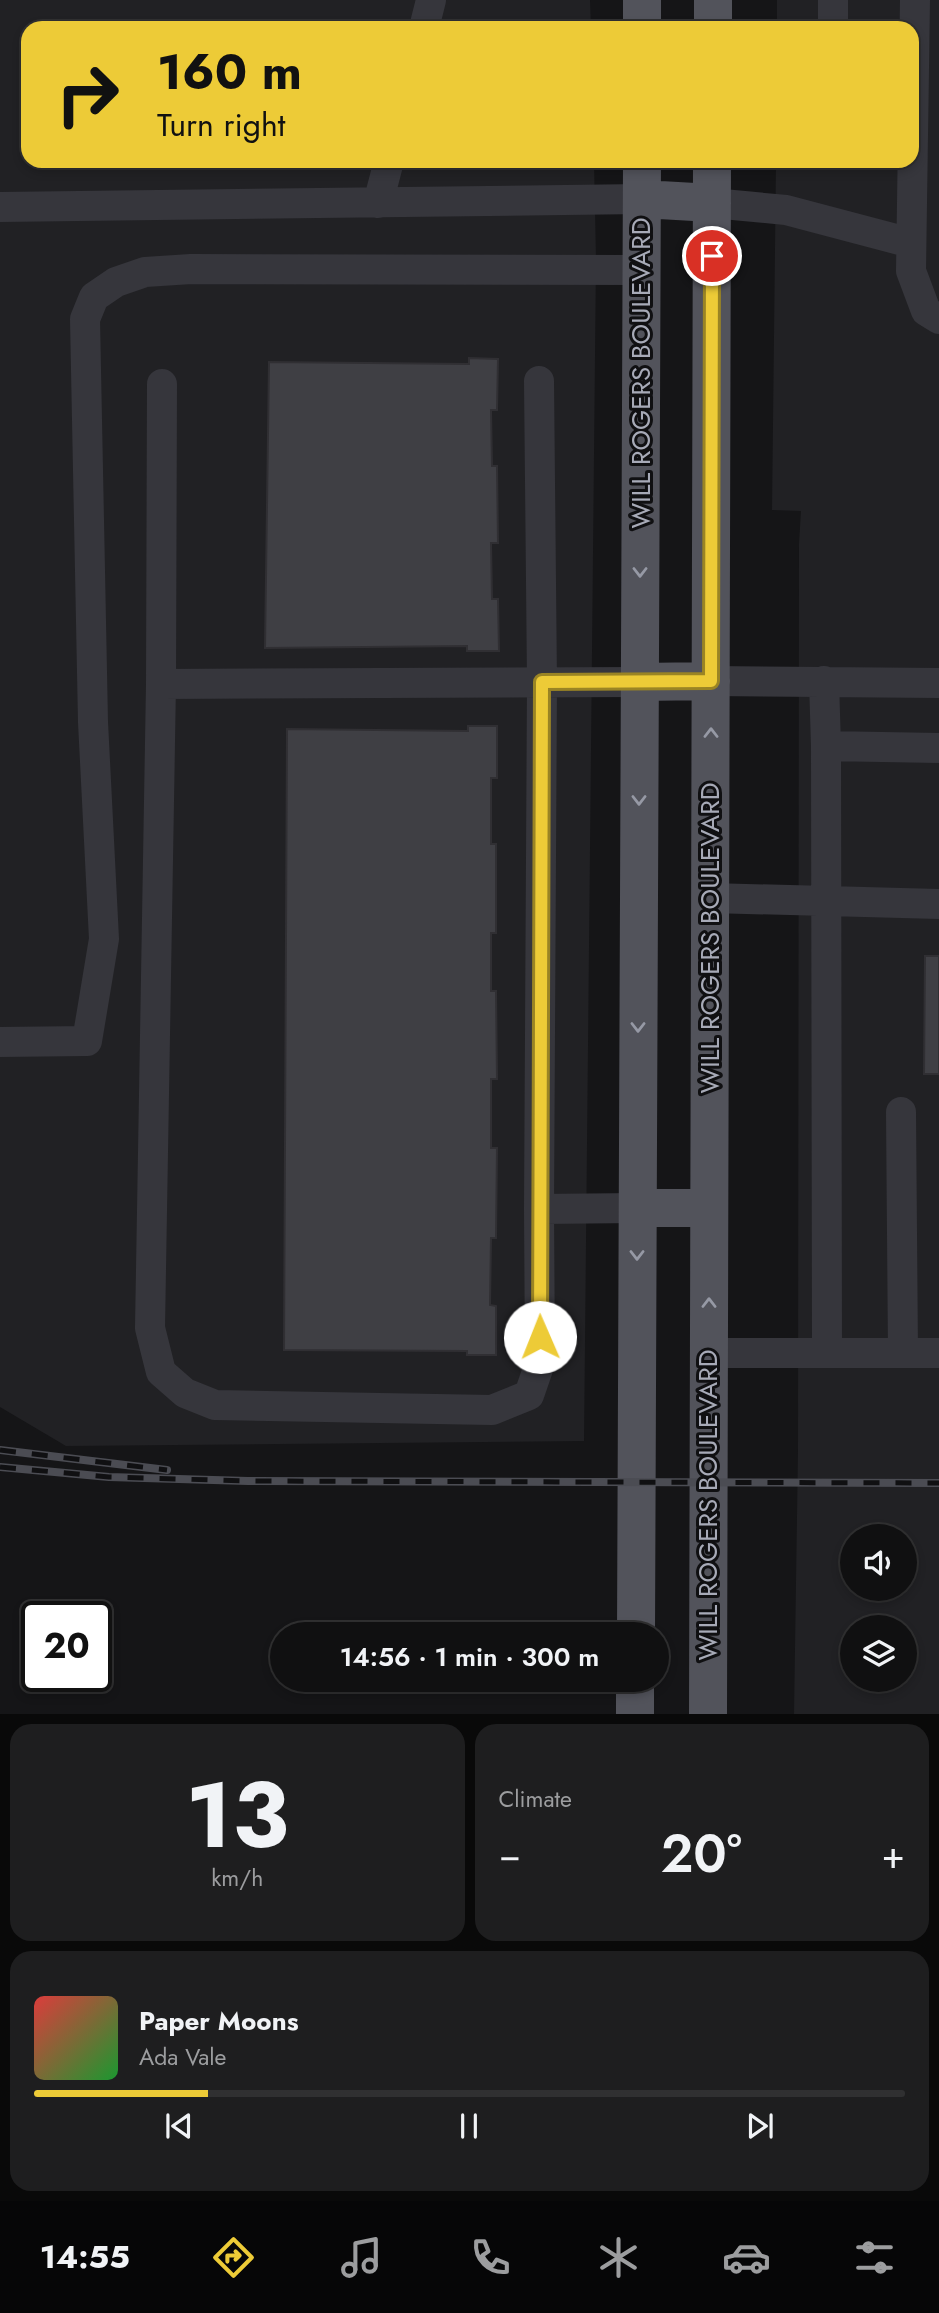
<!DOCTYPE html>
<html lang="en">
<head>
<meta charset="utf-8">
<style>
	:root { --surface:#101011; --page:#1e1e1f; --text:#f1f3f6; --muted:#9c9d9f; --line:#303031; --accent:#edcb37 }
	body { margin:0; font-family:Jost,sans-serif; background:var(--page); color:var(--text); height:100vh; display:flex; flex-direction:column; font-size:26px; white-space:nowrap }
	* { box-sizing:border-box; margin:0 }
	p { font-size:23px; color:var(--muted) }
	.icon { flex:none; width:38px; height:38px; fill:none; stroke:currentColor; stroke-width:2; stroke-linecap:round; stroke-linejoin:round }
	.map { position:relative; height:1714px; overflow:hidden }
	.drawer { display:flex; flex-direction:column; gap:10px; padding:10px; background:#090909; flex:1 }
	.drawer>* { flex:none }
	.guide { position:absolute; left:21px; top:21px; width:898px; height:147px; border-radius:21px; box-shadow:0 4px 10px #0003,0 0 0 2px var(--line); background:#edcb37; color:#111; overflow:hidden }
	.controls { position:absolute; left:840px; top:1524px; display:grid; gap:14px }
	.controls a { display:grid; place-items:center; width:77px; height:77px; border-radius:50%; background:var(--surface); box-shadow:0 4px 10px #0003,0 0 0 2px var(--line); font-size:35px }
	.speed { position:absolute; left:21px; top:1601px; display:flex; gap:14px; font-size:35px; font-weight:700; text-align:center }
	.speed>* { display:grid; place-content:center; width:91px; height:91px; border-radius:50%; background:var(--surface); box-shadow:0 4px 10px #0003,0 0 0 2px var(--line); line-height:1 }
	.speed .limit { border:4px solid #111; border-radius:10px; background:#fff; color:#111 }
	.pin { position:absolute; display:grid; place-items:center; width:60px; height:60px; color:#fff; margin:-30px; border:4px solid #fff; border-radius:50%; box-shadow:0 2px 7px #0007 }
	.me { position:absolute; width:77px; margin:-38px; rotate:359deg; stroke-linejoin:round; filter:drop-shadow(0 0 5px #0008) }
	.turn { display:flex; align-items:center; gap:24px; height:147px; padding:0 21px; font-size:32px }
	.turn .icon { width:91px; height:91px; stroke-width:2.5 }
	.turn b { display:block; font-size:49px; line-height:60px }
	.big { font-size:52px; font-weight:600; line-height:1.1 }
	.drawer .tile { flex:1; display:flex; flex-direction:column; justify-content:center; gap:10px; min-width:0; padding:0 24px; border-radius:21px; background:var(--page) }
	.drawer .dial { align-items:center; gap:0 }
	.dial b { font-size:91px; line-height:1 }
	.song { display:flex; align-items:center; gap:21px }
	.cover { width:84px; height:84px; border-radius:10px; background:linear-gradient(135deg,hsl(0 70% 55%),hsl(130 70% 35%)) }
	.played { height:7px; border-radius:4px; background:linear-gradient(90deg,var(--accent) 20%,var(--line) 20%) }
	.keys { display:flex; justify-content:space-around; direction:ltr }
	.heat { display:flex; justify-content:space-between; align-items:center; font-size:38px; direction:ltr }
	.drawer .tiles { flex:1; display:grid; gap:10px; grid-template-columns:1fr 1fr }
	.tile:last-child { grid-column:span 2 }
	.trip { position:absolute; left:270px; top:1622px; width:399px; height:70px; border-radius:35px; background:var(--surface); box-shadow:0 4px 10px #0003,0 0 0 2px var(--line); font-weight:600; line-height:70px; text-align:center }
	.dock { display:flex; height:112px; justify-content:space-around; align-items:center; background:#060607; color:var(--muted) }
	.dock .icon { width:49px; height:49px }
	.dock .current { color:var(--accent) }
	.dock b { font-size:32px; color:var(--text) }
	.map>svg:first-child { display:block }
	.built { fill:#212124; fill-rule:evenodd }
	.building { fill:#3f3f44; stroke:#302f33; stroke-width:2 }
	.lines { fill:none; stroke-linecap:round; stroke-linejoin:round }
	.minor { stroke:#36363c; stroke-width:30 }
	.major { stroke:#52535b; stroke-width:38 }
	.rail-casing { stroke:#4b4c53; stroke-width:8 }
	.rail { stroke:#101012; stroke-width:5; stroke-dasharray:16; stroke-linecap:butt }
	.oneway { stroke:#9699a5 }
	.route-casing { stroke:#9a8424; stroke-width:18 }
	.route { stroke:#edcb37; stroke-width:12 }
	.labels { text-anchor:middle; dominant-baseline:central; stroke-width:6; stroke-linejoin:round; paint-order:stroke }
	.street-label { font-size:26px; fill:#a7aab7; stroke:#101012 }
</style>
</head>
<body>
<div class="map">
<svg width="939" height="1715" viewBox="0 0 939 1715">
	<rect width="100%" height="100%" fill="#151517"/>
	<path class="built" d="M0,0H590L591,28H28V161H594L596,259L584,1441L66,1446L0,1407Z
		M777,0H939V1714H794L798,1450L799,544L801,511L772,510L776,161H912V28H777ZM852,1536H905V1589H852ZM852,1628H905V1680H852Z"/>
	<path class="building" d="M469,358L498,359L497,410H491L492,466H497L498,543H491L492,599H498L499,651H467V646L265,648L269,362L469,364Z
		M468,726H497V778H491V844H496V933H491V991H496L497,1079H491V1148H497L496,1238H491L490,1305L496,1306V1355H467V1351L284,1350L287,729L468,731Z
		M925,956H939V1074H924Z"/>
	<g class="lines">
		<path class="minor" d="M915,0L911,271L926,311L939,319
			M424,28L431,0
			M833,28V0
			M378,203L389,161
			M712,203L786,210L911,243
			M0,207L642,199
			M162,384L161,684L150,1328L161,1372L185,1393L215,1405L492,1410L529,1395L540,1363L539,1209L542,682L539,381
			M711,681L939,683
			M824,681L826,746L939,748
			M161,684L640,682
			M826,746L827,1353
			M710,898L939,904
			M0,1042L87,1041L104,939L93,722L85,319L94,297L116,282L145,272L191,269L641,270
			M539,1209L638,1208
			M708,1353H903L901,1112
			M903,1353H939"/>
		<path class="major" d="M642,28V0
			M713,28V0
			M642,199L712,203
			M640,682L711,681
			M638,1208H709
			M636,1634L642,161
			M635,1715V1680
			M708,1715L712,161"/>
		<defs>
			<path id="rail" d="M0,1450L167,1470
				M0,1467L109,1477L248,1481L939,1483"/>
		</defs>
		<use href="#rail" class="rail-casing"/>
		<use href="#rail" class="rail"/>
	</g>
	<defs><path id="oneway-chevron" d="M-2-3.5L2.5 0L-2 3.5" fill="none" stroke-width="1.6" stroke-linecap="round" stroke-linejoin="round" transform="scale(1.75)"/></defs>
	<g class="oneway">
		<use href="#oneway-chevron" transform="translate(640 572) rotate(90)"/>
		<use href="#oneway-chevron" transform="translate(711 733) rotate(-90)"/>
		<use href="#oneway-chevron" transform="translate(639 800) rotate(90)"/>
		<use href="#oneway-chevron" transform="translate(638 1027) rotate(90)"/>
		<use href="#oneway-chevron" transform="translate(637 1255) rotate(90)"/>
		<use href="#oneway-chevron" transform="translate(709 1303) rotate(-90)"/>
	</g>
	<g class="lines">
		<defs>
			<path id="route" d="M540,1337L542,682L711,681L712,256"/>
		</defs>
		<use href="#route" class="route-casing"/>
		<use href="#route" class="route"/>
	</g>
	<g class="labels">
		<g class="street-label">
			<text transform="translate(641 373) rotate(-90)">WILL ROGERS BOULEVARD</text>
			<text transform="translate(710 938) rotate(-90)">WILL ROGERS BOULEVARD</text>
			<text transform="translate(708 1505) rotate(-90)">WILL ROGERS BOULEVARD</text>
		</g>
	</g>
</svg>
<div class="controls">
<a><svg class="icon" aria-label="sound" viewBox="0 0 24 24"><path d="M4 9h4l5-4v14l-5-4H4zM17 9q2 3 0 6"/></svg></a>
<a><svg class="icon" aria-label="layers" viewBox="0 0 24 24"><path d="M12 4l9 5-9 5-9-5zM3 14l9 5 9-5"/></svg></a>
</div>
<div class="speed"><div class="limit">20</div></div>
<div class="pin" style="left:712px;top:256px;background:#d93025"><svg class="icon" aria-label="arrive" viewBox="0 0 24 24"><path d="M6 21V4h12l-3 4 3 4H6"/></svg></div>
<svg class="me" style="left:540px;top:1337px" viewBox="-20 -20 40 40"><circle r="19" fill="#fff"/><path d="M0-13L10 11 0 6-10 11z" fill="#edcb37"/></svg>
<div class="trip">14:56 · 1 min · 300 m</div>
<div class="guide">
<div class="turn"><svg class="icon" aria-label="right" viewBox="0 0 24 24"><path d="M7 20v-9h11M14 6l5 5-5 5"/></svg><div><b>160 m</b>Turn right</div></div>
</div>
</div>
<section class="drawer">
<div class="tiles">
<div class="tile dial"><b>13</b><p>km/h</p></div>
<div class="tile"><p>Climate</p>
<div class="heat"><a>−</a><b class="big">20°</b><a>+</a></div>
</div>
<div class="tile">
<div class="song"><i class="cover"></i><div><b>Paper Moons</b><p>Ada Vale</p></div></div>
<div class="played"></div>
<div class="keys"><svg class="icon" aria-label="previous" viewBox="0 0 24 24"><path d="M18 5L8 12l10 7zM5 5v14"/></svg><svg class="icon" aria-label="pause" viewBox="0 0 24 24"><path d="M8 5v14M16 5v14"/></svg><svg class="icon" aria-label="next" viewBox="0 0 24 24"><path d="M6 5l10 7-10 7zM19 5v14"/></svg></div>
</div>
</div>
</section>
<nav class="dock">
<b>14:55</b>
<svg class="icon current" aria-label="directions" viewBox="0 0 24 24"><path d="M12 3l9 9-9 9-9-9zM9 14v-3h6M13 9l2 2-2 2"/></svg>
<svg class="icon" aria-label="music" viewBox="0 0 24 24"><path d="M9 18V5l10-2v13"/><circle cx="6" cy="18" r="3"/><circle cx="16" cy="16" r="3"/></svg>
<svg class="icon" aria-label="phone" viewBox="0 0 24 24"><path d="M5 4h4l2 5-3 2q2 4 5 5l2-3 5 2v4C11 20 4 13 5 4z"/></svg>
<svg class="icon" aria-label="climate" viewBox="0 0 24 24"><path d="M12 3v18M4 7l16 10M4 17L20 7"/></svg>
<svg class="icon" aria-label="car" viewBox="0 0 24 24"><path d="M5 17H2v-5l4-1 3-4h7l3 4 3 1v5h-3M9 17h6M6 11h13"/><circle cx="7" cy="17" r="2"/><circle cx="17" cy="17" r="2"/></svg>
<svg class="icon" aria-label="filters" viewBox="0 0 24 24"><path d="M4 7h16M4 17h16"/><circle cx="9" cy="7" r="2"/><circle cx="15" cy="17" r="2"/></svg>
</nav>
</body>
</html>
